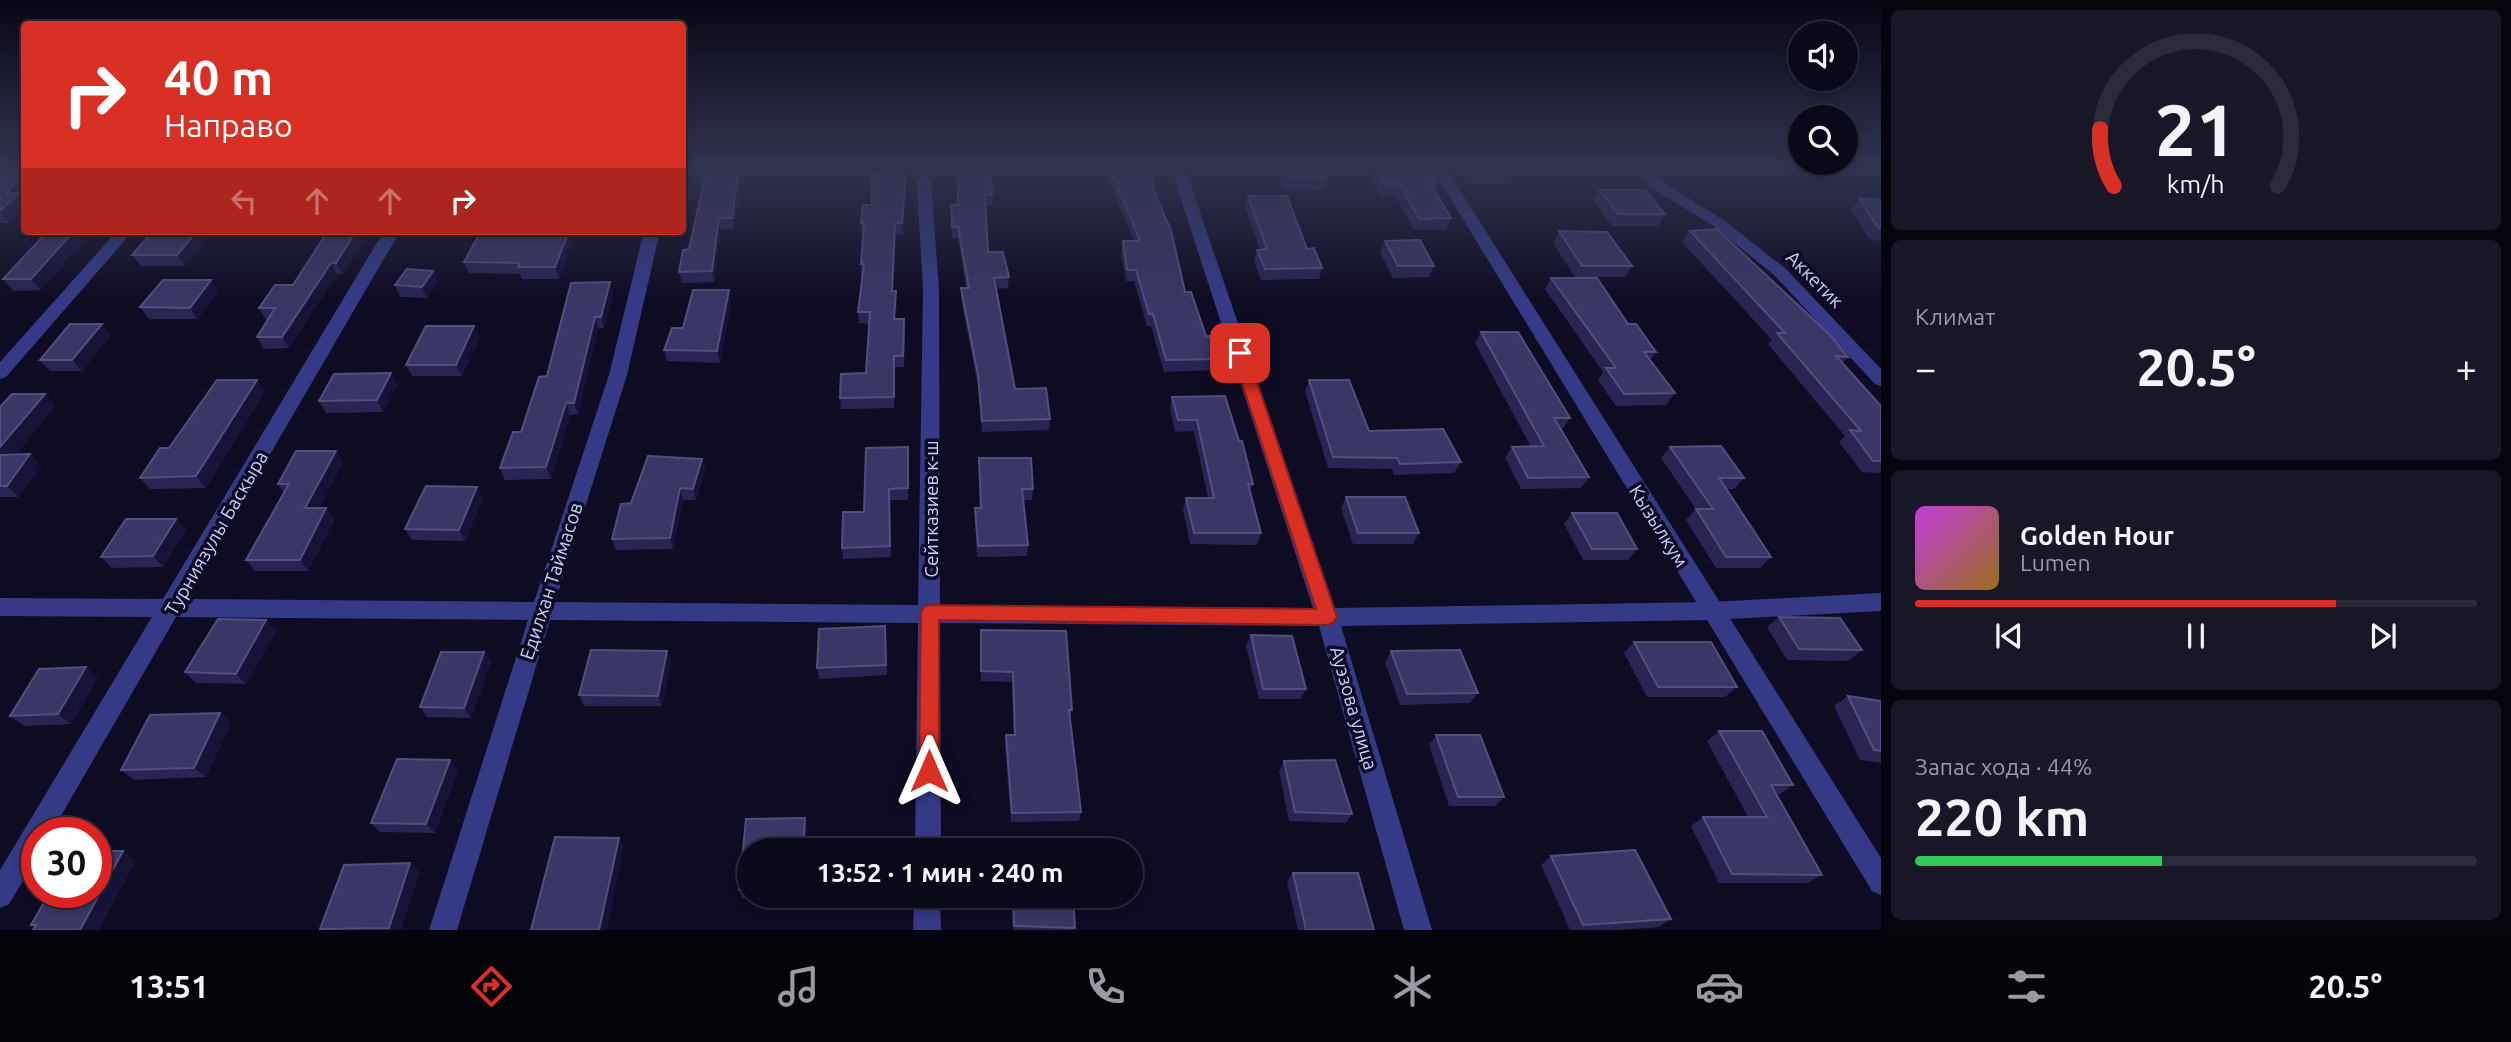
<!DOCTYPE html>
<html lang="ru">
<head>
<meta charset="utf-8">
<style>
	:root { --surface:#0a091a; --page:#181727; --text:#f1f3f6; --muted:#999aa2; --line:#2a2a39; --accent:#d93025 }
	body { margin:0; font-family:Ubuntu,sans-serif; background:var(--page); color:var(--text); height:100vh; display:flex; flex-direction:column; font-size:26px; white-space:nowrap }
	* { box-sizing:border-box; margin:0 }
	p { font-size:23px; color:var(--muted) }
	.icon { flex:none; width:38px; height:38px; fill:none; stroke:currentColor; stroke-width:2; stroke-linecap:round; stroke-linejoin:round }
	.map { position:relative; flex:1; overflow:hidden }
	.side { display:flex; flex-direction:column; gap:10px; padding:10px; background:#06050e; width:630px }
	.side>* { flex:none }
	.guide { position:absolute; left:21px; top:21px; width:665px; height:214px; border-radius:7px; box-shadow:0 4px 10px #0003,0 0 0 2px var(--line); background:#d93025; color:#fff; overflow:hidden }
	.controls { position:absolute; left:1788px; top:21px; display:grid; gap:14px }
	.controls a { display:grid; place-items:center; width:70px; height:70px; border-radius:50%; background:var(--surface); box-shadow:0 4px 10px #0003,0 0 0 2px var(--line); font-size:35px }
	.speed { position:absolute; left:21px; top:817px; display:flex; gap:14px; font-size:35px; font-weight:700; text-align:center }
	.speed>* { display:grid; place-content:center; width:91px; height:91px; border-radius:50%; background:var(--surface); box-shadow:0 4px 10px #0003,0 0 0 2px var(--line); line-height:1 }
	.speed .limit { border:10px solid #d22; background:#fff; color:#111 }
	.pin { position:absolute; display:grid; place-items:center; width:60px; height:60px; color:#fff; margin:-30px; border-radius:14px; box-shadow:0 4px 10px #0006 }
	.me { position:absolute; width:77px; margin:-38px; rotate:0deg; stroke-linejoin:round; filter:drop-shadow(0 0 5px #0008) }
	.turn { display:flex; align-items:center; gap:24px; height:147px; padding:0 28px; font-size:32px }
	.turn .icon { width:91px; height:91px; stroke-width:2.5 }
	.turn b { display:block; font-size:49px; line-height:60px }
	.lanes { display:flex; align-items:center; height:66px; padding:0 28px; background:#0003; justify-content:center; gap:35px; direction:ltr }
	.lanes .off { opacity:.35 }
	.big { font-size:52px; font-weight:600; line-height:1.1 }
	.side .widget { flex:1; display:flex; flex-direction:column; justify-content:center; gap:10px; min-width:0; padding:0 24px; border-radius:10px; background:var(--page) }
	.side .dial { align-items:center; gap:0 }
	.dial svg { height:182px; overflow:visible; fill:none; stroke:var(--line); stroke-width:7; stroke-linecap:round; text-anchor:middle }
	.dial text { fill:var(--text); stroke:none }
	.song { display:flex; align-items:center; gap:21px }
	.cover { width:84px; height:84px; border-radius:10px; background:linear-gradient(135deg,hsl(290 70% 55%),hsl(40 70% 35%)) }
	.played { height:7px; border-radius:4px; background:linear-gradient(90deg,var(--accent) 75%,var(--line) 75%) }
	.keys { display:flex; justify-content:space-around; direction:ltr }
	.heat { display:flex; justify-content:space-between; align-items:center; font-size:38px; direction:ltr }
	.charge { height:10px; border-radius:5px; background:linear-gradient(90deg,#34c759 44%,var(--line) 0) }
	.trip { position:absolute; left:737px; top:838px; width:406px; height:70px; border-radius:35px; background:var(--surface); box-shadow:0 4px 10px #0003,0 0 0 2px var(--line); font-weight:600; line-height:70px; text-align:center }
	.tabs { display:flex; height:112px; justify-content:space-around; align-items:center; background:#04040a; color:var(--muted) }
	.tabs .icon { width:49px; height:49px }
	.tabs .selected { color:var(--accent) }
	.tabs b { font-size:32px; color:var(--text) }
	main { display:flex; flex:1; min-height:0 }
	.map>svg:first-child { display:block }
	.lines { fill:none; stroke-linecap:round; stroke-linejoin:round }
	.minor { fill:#343a85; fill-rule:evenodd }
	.tertiary { fill:#343a85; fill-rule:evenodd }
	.wall { fill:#292452 }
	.shaded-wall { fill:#161337 }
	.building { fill:#3a3665; stroke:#524e7d; stroke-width:2 }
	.route { fill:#d93025; stroke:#8d1f18; stroke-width:2 }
	.labels { text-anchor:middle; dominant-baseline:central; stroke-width:7; stroke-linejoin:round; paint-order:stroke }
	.street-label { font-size:19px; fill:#cfcfff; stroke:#0e0c23 }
</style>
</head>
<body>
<main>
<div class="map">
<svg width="1881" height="930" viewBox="0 0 1881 930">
	<rect width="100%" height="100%" fill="#0e0c23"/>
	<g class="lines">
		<path class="minor" d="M916,168H930L939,289L940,605L1313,608L1171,168H1185L1335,608L1711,602L1881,593V611L1711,620L1341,626L1432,930H1404L1319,626L940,623L941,850H915L918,623L550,620L457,930H429L528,620L176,617L51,833H37V858L9,904L0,908V870L152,617L0,616V598L163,599L384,231H400L186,599L534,602L609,375L644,231H660L627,375L555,602L918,605L923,289Z
			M1637,168H1652L1661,181L1725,221L1786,269L1881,369V386L1875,384L1774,275L1715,227L1651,187Z
			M117,231H133L6,377L0,379V362Z
			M914,896H940L941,930H913Z"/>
		<path class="tertiary" d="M1432,168H1446L1881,858V895L1872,891Z"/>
	</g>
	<path class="wall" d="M0,168H24V195L22,197L24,200V207L9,223H0Z
		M1110,168L1155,194L1185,292L1218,359L1215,370L1164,372L1151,326H1147L1134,281H1126L1121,252L1123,241H1134L1108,179Z
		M1276,168H1321L1326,179L1322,190L1285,191Z
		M1373,168L1438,182L1434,190L1451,218L1446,230H1414L1395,195H1381L1370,177Z
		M1462,168H1506L1509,173L1504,184H1472Z
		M1786,168H1850L1849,173L1840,184Z
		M958,171L992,195V206H985L988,252L1009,277L1008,288L996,289L1015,389L1050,419L1049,430L982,432L978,386L961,300V288H966L958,238H952L951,205H958Z
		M742,176L734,229H721L714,282L682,283L679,272Z
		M906,185L903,235L896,234L893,291L897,303L895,319L905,330L904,367H894V408L841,409L840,398L866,373L870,324L859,323L858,312L863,276H861V264L863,234H861V223Z
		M1599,190L1665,214L1658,226H1612L1593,201Z
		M1248,196L1307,249L1322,268L1319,279L1261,280L1254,261L1257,250H1260L1245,207Z
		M1859,198L1881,200V241L1869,239L1851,209Z
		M48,231H100L96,236H88L41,290L13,291L3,279Z
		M153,231H213L185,266H141L132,255Z
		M328,231H369L343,274H337L289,348L264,349L257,337L268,320H266L259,308L293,285Z
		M529,231H576L559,279H522L520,274L469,273L464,262Z
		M1559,231L1632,266L1625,277H1575L1553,243Z
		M1690,231L1848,357L1842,363L1881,406V473L1862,472L1839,442L1845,436L1768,344L1772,340L1682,242Z
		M1385,241L1434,266L1429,277L1393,278L1380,252Z
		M433,271L438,282L427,298L400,297L395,285Z
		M1551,278L1628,324L1656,352L1650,361L1675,393L1666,405L1616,406L1598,380L1603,372L1545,289Z
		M610,282L613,293L604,328L598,329L578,414L570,415L551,479L505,480L500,468L521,432L547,376Z
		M219,292L197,319H149L140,307Z
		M731,301L720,363L667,361L664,350L683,328Z
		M102,324L111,335L82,371H50L40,360Z
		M1481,332L1570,418L1562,430H1560L1589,477L1581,488L1521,489L1505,458L1512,447H1531L1475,343Z
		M480,337L462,376H412L406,365Z
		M257,380L265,391L206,488L150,489L140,478L169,448Z
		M1309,380L1369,431L1461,462L1454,473L1394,475L1392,469L1328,468L1305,391Z
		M397,385L383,412L326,413L319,401Z
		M1172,397L1239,441L1253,484L1250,491L1261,533L1257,545L1190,544L1183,509L1186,498H1208L1194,431L1175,432L1170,408Z
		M55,405L15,455L41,466L18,497H0V407Z
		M908,447V500H890L891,557L843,559L842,548L864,512Z
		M1670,447L1744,478L1734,489H1727L1771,557L1760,568H1716L1686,520L1696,509L1661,458Z
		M979,458L1033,489L1032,500H1023L1028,545L1027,556L977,557L975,519V508H980Z
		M702,459L705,470L696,500H683L673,549L616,550L612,539L631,503Z
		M343,462L319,508H326L334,520L308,571H255L246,560L284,493L278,484Z
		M1346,497L1419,533L1413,544H1353L1341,508Z
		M483,498L465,541L412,540L405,529Z
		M1572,513L1637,549L1628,560H1583L1564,524Z
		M176,519L186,530L163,567L112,568L101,557Z
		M1779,617L1862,650L1848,661L1787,660L1767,627Z
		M266,620L276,631L246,684L196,683L185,672Z
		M981,630L1072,710L1070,719L1081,812L1079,821L1011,822L1005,745L1006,735H1014L1012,682L981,681Z
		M1251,635L1306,689L1301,699H1259L1246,646Z
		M886,637L887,675L819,679L817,668Z
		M1634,642L1737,687L1725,697H1647L1624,653Z
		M667,651L671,661L662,706H584L579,695Z
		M1391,651L1478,693L1470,703L1400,705L1385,662Z
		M484,652L491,662L471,718L427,717L420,707Z
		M98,677L71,724L24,726L10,716Z
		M1848,696L1881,701V763L1860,760L1834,706Z
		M220,713L231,723L206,777L134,780L121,770Z
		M1719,731L1793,785L1780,794H1777L1822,875L1807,883H1719L1691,826L1703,817H1748L1707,741Z
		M1436,735L1504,797L1495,806H1449L1429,745Z
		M1284,761L1352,814L1346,823L1289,821L1279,771Z
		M458,770L435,833L380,832L371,823Z
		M805,818L807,827L805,850H749V896L802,897L742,898L739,890L746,819Z
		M1551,856L1671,919L1659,927L1619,930H1570L1541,865Z
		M410,863L419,872L401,930L320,929Z
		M1293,873L1374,930H1298L1287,882Z
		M1012,896H1073L1074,930H1013Z"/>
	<path class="shaded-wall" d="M739,168H740L742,176L734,229L732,218Z
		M906,174V185L903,235L902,223Z
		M24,175V195L22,197L24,200V207L9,223L0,211L6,193Z
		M719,218L721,229L714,282L712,271Z
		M895,223L896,234L893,303L892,291Z
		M74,231H84L88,236L41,290L31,279Z
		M92,231H100L96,236Z
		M197,231H213L185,266L177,255Z
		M356,231H369L343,274L336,263Z
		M569,231H576L559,279L555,267Z
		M331,263L337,274L289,348L282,337Z
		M433,271L438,282L427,298L422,287Z
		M211,280L219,292L197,319L190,308Z
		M610,282L613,293L604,328L601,317Z
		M729,290L731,301L720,363L717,351Z
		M896,291L897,303L894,330V319Z
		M595,317L598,329L578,414L574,403Z
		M102,324L111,335L82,371L72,360Z
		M474,326L480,337L462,376L456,365Z
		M391,373L397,385L383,412L377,400Z
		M257,380L265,391L206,488L196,476Z
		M45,394L55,405L5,467L0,462V447Z
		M566,403L570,415L551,479L546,467Z
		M336,451L343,462L313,520L305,508Z
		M30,454L41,466L18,497L7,486Z
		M702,459L705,470L696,500L693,489Z
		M477,487L483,498L465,541L459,530Z
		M680,488L683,500L673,549L670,538Z
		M326,508L334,520L308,571L300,560Z
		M176,519L186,530L163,567L153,556Z
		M266,620L276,631L246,684L236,674Z
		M667,651L671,661L662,706L658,696Z
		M484,652L491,662L471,718L464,708Z
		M86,667L98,677L71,724L58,714Z
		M220,713L231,723L206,777L194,768Z
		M450,760L458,770L435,833L426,824Z
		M805,818L807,827L805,850H803Z
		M619,838L624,847L607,930H599Z
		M123,851L136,860L99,930H80Z
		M410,863L419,872L401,930H392L389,928Z"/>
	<path class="building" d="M0,168H24V175L6,193H19L0,211Z
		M707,168H739L732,218H719L712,271L679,272L683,250L689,249Z
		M1110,168L1151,170L1155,194L1171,230L1185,292H1191L1206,336H1210L1218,359L1166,360L1153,314H1149L1136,270H1127L1123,241H1140Z
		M1283,168H1321L1326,179H1288Z
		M1375,168H1428L1438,182L1430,183L1451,218L1419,219L1400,184H1385Z
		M1474,168H1506L1509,173H1477Z
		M1834,168H1850L1849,173Z
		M958,171L991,172L992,195H985L988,252H1003L1009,277L994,278L1015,389L1046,388L1050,419L982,421L978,375L961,288H969L958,227H952L951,205H958Z
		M906,174L902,223H895L892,291H896L894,319H904L903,356H894V397L840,398L841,374L866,373L870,312H858L864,264H861L864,223H861L863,205H872V175Z
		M1599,190H1645L1665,214H1618Z
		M1248,196H1287L1307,249L1314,248L1322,268L1265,269L1257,250L1267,249Z
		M1859,198L1881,200V228H1878Z
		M1717,229L1829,334L1848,357L1836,356L1881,406V461H1873L1850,430L1861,431L1777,333H1785L1690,231Z
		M48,231H74L31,279H3Z
		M153,231H197L177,255H132Z
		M328,231H356L336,263H331L282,337H257L275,308H259L275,285H293Z
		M481,231L529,232L569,231L555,267H518L520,263L464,262Z
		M1559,231L1607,232L1632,266H1582Z
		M1420,240L1434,266H1398L1385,241Z
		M407,269L433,271L422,287L395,285Z
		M1551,278H1597L1628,324H1636L1656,352H1644L1675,393L1624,394L1606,368H1616Z
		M163,280H211L190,308L140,307Z
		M610,282L601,317H595L574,403H566L546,467L500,468L513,432H521L539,377L547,376L571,283Z
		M693,290H729L717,351L664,350L672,328H683Z
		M70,324H102L72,360H40Z
		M426,326H474L456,365H406Z
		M1481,332H1518L1570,418H1554L1589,477L1528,478L1512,447L1544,446Z
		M391,373L377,400L319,401L334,374Z
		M217,380H257L196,476L140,478L160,448H169Z
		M1309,380H1349L1369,431L1443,429L1461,462L1400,464L1397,458L1333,457Z
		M12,394H45L0,447V407Z
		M1225,396L1239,441H1242L1253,484H1248L1261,533H1194L1186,498H1214L1197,420H1178L1172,397Z
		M1721,446L1744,478H1719L1771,557H1726L1696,509H1713L1670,447Z
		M908,447V488L889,489L890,546L842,548L843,512H864L866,448Z
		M296,451H336L305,508H326L300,560H246L289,484H278Z
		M30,454L7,486H0V455Z
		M648,456L702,459L693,489L680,488L670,538L612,539L621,504L631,503Z
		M979,458H1031L1033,489H1022L1028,545L978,546L975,508H981Z
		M426,486L477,487L459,530L405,529Z
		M1346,497H1405L1419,533H1358Z
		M1572,513H1617L1637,549H1592Z
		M126,519H176L153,556L101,557Z
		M1779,617L1840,618L1862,650L1799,649Z
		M218,619L266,620L236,674L185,672Z
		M885,626L886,665L817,668L819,629Z
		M981,630L1066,631L1072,710H1069L1081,812L1012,813L1006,735H1015L1013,672L981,671Z
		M1251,635L1292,636L1306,689H1263Z
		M1634,642H1711L1737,687H1658Z
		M591,650L667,651L658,696L579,695Z
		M1460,650L1478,693L1407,694L1391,651Z
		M441,652H484L464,708L420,707Z
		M86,667L58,714L10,716L39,669Z
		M1848,696L1881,701V751L1874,750Z
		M220,713L194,768L121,770L150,715Z
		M1719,731H1762L1793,785H1771L1822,875L1732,874L1703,817H1767Z
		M1436,735H1480L1504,797H1458Z
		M397,759L450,760L426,824L371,823Z
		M1335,760L1352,814L1295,812L1284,761Z
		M805,818L803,850H749V889L739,890L746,819Z
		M555,837L619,838L599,930H531Z
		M1635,850L1671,919L1583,925L1551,856Z
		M96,851H123L80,930H33L36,925H31L50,892H96Z
		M410,863L389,928L320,929L344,865Z
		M1293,873H1358L1374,930H1306Z
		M1013,896H1073L1075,928L1014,926Z"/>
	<linearGradient id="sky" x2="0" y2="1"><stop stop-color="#080713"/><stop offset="0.56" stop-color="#303450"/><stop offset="1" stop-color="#303450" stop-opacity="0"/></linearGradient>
	<rect width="1881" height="299" fill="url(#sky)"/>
	<path class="route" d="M1240,348L1247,353L1337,617L1334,622L1328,625L939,620V771L936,778L929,781L922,778L919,771L921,612L924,607L930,605L1316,609L1232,353Z"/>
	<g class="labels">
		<g class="street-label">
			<text transform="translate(1815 279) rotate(45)">Аккетик</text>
			<text transform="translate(931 509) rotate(-90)">Сейтказиев к-ш</text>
			<text transform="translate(1659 526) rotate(58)">Кызылкум</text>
			<text transform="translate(216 533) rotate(-60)">Турниязулы Баскыра</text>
			<text transform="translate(551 581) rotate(-72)">Едилхан Таймасов</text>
			<text transform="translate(1354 708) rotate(74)">Ауэзова улица</text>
		</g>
	</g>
</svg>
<div class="controls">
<a><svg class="icon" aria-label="sound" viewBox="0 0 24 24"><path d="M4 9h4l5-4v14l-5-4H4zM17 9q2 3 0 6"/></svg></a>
<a><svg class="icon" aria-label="search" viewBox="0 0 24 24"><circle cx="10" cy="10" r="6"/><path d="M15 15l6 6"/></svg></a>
</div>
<div class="speed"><div class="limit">30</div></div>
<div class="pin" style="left:1240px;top:353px;background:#d93025"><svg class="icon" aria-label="arrive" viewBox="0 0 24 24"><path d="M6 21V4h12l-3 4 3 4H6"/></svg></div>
<svg class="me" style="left:929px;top:771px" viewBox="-20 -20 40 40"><path d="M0-17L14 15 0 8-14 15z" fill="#d93025" stroke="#fff" stroke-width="4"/></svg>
<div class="trip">13:52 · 1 мин · 240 m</div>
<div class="guide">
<div class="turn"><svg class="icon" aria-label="right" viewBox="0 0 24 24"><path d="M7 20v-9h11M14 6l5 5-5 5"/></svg><div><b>40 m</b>Направо</div></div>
<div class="lanes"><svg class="icon off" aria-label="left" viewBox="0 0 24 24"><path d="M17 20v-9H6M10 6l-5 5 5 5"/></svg><svg class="icon off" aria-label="ahead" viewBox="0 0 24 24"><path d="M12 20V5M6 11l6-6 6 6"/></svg><svg class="icon off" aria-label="ahead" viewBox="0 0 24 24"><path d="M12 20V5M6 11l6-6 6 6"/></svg><svg class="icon" aria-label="right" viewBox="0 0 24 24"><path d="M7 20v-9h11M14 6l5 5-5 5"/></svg></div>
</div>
</div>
<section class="side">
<div class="widget dial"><svg viewBox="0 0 100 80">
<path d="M14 69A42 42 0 1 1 86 69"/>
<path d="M14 69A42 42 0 0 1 8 44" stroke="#d93025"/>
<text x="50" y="56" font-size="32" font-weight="700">21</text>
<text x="50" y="72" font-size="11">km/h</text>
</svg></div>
<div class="widget"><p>Климат</p>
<div class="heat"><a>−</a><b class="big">20.5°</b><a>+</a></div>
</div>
<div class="widget">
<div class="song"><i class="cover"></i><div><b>Golden Hour</b><p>Lumen</p></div></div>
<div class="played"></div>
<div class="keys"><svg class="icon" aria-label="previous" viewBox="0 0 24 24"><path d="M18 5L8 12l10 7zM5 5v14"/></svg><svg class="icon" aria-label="pause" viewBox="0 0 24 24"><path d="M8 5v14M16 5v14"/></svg><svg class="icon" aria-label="next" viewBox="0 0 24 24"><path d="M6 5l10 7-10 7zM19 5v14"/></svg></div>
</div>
<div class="widget"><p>Запас хода · 44%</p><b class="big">220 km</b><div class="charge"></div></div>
</section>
</main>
<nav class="tabs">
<b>13:51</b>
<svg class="icon selected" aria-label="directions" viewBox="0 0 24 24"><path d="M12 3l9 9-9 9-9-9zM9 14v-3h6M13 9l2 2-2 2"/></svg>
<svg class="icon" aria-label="music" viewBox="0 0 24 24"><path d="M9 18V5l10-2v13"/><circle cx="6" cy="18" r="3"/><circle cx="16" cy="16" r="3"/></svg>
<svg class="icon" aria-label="phone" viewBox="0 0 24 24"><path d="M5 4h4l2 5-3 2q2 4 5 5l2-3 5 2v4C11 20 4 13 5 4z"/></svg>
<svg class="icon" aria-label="climate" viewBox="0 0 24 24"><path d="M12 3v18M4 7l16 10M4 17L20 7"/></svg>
<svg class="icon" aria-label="car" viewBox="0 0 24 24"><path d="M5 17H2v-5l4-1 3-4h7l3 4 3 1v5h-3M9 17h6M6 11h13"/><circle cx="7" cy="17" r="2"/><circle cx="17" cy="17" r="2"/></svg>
<svg class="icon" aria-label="filters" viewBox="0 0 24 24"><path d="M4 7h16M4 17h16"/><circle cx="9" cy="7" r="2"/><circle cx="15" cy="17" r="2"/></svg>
<b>20.5°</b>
</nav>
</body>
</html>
